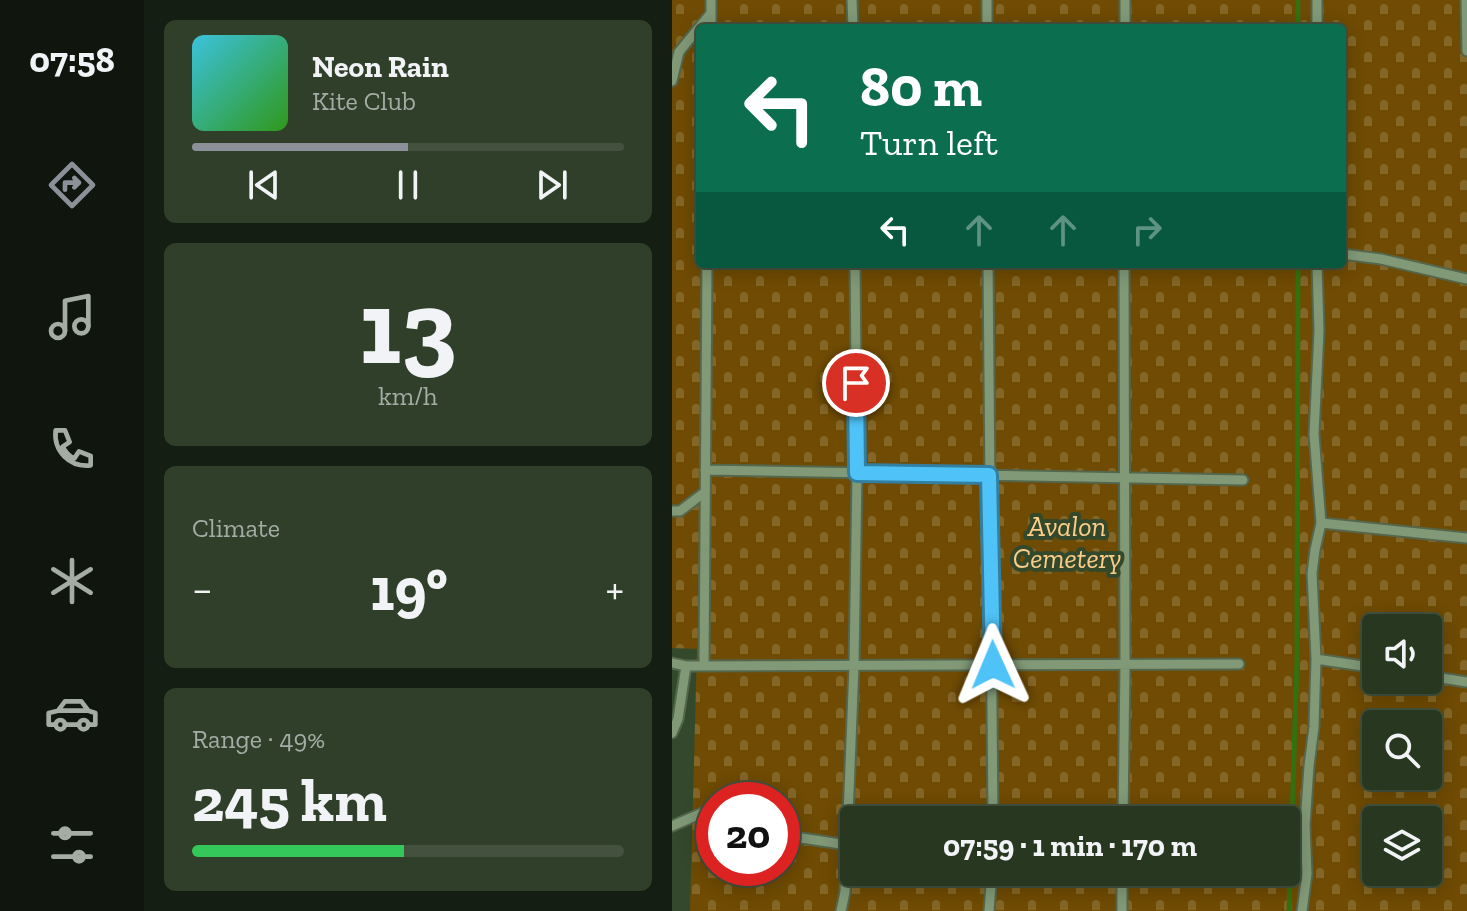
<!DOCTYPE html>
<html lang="en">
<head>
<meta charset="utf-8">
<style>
	:root { --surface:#273720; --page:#2f3f29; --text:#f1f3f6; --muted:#a4aca5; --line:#43513e; --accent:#8c9099 }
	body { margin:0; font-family:"Zilla Slab",serif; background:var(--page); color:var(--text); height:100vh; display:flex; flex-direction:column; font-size:30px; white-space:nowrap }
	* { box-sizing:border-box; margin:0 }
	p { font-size:26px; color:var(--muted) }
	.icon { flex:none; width:44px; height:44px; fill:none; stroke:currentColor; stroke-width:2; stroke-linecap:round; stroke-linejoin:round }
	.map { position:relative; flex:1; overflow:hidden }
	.side { display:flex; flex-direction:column; gap:20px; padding:20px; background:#151e12; width:528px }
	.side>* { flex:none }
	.hud { position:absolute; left:24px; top:24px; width:650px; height:244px; border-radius:8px; box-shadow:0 4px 20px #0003,0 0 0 2px var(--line); background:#0b6e4f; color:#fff; overflow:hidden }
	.controls { position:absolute; left:690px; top:614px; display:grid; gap:16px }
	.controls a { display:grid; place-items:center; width:80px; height:80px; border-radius:8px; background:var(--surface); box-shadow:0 4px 20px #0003,0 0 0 2px var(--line); font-size:40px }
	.speed { position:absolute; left:24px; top:782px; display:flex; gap:16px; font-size:40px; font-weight:700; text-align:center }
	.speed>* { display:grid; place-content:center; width:104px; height:104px; border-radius:50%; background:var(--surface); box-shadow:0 4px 20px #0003,0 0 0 2px var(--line); line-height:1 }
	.speed .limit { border:12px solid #d22; background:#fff; color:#111 }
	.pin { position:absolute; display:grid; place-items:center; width:68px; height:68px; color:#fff; margin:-34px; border:4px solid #fff; border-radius:50%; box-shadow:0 2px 8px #0007 }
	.me { position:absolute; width:88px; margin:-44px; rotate:359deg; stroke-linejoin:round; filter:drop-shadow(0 0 6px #0008) }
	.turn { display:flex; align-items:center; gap:28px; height:168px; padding:0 32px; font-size:36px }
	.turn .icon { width:104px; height:104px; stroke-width:2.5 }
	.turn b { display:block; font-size:56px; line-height:68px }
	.lanes { display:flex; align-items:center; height:76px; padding:0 32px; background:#0003; justify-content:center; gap:40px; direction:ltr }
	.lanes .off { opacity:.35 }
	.big { font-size:60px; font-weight:700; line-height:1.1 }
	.side .widget { flex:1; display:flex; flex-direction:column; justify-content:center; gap:12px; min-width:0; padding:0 28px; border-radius:12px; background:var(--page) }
	.side .dial { align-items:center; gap:0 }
	.dial b { font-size:104px; line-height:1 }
	.song { display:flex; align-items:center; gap:24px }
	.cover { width:96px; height:96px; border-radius:12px; background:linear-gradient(135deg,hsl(190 70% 55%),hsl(110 70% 35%)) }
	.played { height:8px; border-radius:4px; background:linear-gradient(90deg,var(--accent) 50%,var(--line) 50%) }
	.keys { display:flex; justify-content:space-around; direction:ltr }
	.heat { display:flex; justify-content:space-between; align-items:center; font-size:44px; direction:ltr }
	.charge { height:12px; border-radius:6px; background:linear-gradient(90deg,#34c759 49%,var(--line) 0) }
	.trip { position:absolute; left:168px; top:806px; width:460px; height:80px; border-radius:8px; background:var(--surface); box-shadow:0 4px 20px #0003,0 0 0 2px var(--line); font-weight:700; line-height:80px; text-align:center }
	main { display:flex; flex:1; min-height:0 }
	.dock { display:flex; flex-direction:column; width:144px; justify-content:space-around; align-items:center; background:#10160d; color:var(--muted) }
	.dock .icon { width:56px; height:56px }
	.dock .selected { color:var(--accent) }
	.dock b { font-size:36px; color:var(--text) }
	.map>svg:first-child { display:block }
	.cemetery { fill:url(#cemetery-stones); fill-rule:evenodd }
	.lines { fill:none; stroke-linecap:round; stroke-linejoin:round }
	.stream { stroke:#357010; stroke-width:5 }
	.service-casing { stroke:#54664c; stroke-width:13 }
	.service { stroke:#819977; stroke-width:9 }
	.route-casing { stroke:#337fa1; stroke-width:20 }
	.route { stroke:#4fc3f7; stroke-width:14 }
	.labels { text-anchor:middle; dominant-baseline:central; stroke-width:8; stroke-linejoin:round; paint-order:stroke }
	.park-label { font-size:28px; font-style:italic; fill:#fbcd88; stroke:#34492b }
</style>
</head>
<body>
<main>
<nav class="dock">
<b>07:58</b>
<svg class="icon selected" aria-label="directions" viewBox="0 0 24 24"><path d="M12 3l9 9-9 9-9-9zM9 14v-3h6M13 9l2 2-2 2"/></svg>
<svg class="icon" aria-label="music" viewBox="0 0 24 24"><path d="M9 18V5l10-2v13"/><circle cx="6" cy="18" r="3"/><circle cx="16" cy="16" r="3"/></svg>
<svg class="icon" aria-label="phone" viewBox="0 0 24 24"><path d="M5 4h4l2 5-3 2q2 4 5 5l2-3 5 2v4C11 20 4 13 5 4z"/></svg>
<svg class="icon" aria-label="climate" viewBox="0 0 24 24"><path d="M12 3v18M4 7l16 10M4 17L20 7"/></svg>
<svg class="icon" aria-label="car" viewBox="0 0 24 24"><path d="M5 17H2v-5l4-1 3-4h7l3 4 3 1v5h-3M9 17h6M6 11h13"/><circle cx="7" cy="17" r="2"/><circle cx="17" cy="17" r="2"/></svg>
<svg class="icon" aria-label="filters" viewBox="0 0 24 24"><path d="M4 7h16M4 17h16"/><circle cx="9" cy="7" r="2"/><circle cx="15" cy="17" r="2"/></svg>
</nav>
<section class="side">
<div class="widget">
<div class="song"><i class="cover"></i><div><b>Neon Rain</b><p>Kite Club</p></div></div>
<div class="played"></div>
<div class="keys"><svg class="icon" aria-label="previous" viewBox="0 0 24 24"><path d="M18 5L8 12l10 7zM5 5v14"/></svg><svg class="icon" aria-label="pause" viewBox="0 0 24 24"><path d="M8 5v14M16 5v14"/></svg><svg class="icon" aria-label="next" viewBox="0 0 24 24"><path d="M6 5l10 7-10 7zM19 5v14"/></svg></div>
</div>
<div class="widget dial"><b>13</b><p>km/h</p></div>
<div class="widget"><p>Climate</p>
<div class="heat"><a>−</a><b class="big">19°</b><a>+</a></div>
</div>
<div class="widget"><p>Range · 49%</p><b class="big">245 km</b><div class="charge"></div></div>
</section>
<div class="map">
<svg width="795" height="911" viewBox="0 0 795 911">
	<defs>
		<pattern id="cemetery-stones" width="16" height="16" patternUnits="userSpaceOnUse" patternTransform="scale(2)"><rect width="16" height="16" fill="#6f4b03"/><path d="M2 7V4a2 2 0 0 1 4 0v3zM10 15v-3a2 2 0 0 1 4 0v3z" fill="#846627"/></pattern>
	</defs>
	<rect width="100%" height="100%" fill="#34492b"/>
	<path class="cemetery" d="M0,0H795V911H18L25,649L0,648ZM28,28H670V264H28ZM704,628H756V680H704ZM704,724H756V776H704ZM42,800H110V868H42ZM182,820H614V872H182ZM704,820H756V872H704Z"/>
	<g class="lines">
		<path class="stream" d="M626,0V28
			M617,911L625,661L626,264"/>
		<defs>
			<path id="service" d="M180,0L181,28
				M315,0V28
				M645,0V28
				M794,0L795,51
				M39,28V0
				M453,28V0
				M0,81L7,52L39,13
				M670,254L709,259L795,279
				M316,264L321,820
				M33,470L571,480
				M0,511H8L33,492
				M649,523L795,538
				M644,659L704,668
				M0,663L14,666L567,664
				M32,666L35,264
				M756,676L795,682
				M0,733L6,719L14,666
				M451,820L453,665L452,264
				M0,826L37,810L42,813
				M110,835L182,846
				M169,911L173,892L182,666L185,473L183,264
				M317,911L320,872
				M450,911V872
				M630,911L635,874L633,825L637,766L642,727L644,659L640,573L643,550L649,523L642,434L647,331L645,264"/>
		</defs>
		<use href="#service" class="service-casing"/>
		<use href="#service" class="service"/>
	</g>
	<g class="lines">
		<defs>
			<path id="route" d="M184,383L185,473L317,475L321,665"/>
		</defs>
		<use href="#route" class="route-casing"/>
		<use href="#route" class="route"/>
	</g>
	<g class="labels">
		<g class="park-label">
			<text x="395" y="526">Avalon<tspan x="395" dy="32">Cemetery</tspan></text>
		</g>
	</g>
</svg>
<div class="controls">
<a><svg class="icon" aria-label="sound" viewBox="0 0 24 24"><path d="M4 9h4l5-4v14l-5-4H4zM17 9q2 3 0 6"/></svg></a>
<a><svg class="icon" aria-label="search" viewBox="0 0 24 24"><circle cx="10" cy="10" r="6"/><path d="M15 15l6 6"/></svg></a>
<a><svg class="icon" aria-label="layers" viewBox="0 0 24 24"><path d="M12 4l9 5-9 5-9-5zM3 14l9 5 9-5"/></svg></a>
</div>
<div class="speed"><div class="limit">20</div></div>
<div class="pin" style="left:184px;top:383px;background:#d93025"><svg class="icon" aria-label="arrive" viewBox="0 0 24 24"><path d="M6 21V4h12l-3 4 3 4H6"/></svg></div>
<svg class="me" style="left:321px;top:665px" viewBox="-20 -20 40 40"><path d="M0-17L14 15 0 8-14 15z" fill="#4fc3f7" stroke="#fff" stroke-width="4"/></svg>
<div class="trip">07:59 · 1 min · 170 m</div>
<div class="hud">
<div class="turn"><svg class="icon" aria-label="left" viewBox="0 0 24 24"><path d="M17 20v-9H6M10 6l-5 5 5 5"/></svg><div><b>80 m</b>Turn left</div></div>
<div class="lanes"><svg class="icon" aria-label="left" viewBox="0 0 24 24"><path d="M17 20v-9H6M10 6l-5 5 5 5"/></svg><svg class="icon off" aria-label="ahead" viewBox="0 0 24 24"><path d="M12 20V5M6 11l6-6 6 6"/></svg><svg class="icon off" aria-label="ahead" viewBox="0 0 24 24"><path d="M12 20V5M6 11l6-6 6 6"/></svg><svg class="icon off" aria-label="right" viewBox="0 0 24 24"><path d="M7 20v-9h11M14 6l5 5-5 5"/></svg></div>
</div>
</div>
</main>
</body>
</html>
